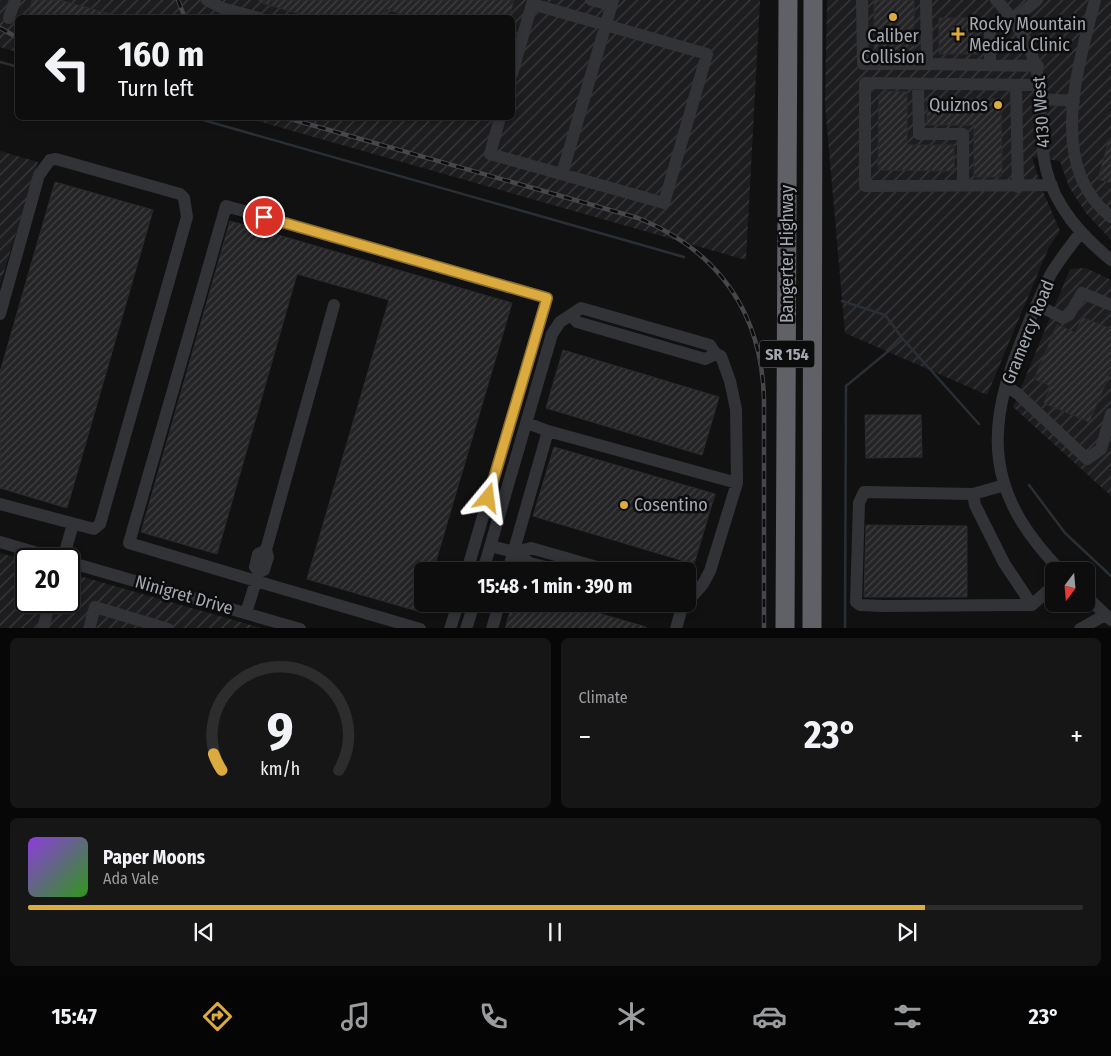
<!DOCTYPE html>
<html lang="en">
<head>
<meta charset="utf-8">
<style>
	:root { --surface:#0d0d0e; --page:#161617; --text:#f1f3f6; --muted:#9a9c9e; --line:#2d2d2e; --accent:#dbab40 }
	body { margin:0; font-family:"Fira Sans Condensed",sans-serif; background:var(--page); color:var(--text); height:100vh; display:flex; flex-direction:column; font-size:19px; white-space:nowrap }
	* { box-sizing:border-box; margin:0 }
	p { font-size:16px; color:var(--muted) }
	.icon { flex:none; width:28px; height:28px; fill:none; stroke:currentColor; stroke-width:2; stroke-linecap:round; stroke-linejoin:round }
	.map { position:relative; height:628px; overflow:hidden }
	.side { display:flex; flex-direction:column; gap:10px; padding:10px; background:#070708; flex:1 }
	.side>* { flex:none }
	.banner { position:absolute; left:15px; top:15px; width:500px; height:105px; border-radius:8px; box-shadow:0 2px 8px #0003,0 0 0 1px var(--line); background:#0d0d0e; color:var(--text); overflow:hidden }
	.needle { width:32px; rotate:196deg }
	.tools { position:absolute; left:1045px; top:562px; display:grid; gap:10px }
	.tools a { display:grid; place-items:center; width:50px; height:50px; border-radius:8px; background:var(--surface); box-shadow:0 2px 8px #0003,0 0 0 1px var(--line); font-size:25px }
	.speed { position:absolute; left:15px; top:548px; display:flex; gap:10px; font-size:25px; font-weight:700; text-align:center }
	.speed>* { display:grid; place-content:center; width:65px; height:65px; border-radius:50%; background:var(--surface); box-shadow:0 2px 8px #0003,0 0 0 1px var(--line); line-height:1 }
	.speed .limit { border:2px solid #111; border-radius:8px; background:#fff; color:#111 }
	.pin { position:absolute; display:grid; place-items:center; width:42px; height:42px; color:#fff; margin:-21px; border:2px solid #fff; border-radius:50%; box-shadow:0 1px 5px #0007 }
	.me { position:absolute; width:55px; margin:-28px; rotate:16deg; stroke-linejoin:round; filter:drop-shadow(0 0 4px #0008) }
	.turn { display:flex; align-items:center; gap:18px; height:105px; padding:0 20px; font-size:22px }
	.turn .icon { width:65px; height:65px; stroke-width:2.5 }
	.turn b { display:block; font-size:35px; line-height:42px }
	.big { font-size:38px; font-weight:700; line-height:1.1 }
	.side .card { flex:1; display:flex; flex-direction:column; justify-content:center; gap:8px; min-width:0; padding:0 18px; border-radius:8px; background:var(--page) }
	.side .dial { align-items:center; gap:0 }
	.dial svg { height:130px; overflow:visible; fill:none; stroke:var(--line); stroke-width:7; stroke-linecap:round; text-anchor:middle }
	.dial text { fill:var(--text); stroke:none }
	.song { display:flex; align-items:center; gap:15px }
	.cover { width:60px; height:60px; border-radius:8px; background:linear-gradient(135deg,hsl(270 70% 55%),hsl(110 70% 35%)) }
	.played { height:5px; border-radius:2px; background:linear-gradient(90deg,var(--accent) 85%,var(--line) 85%) }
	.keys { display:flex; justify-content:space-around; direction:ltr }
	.heat { display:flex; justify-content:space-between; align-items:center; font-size:28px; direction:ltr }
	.side .tiles { flex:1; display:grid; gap:10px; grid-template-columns:1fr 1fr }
	.card:last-child { grid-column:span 2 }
	.trip { position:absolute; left:414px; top:562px; width:282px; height:50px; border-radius:8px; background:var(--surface); box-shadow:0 2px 8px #0003,0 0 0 1px var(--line); font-weight:700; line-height:50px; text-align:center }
	.tab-bar { display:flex; height:80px; justify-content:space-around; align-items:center; background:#050506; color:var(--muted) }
	.tab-bar .icon { width:35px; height:35px }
	.tab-bar .current { color:var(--accent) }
	.tab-bar b { font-size:22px; color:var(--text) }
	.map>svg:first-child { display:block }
	.industrial { fill:url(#industrial-furrows) }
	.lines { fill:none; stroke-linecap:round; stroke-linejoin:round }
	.stream { stroke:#292f34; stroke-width:2.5 }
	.building { fill:url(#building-hatch); stroke:#2b2b2e }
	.minor { stroke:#323337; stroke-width:12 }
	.highway { stroke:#5f6167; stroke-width:19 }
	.rail-casing { stroke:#46474b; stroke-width:4.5 }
	.rail { stroke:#0c0c0d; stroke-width:2.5; stroke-dasharray:8; stroke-linecap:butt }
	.route-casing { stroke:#8e6f2a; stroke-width:12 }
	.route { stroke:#dbab40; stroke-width:9 }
	.poi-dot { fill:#dbab40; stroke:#0c0c0d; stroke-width:2 }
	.labels { text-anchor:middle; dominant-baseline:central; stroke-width:5; stroke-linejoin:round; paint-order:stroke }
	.shield { fill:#0c0c0d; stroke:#767980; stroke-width:1 }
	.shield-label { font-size:16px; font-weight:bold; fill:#a4a8b1 }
	.poi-label { font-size:18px; fill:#a4a8b1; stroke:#0c0c0d; text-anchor:start }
	.street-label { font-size:18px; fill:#a4a8b1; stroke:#0c0c0d }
</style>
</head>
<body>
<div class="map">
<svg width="1111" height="629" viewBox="0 0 1111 629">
	<defs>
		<pattern id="industrial-furrows" width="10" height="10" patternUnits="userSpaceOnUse" patternTransform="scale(1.25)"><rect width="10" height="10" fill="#1d1d1f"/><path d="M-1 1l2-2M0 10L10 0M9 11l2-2" fill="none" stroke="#3b3b3d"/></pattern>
		<pattern id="building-hatch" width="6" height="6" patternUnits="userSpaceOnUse" patternTransform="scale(1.25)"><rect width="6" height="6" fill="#242426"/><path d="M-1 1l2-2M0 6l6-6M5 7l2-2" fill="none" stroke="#414143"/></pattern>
	</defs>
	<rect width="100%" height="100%" fill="#111112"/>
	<path class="industrial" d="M0,0H760L746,260L247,118H512V18H18L17,52L0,47Z
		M827,0H1111V240L1086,213L1069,187L1060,161L1032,157L1041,187L1060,231L1049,247L987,395L845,333L825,105Z
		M0,151L38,162L0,285Z
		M1086,268L1111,280V496L1013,407L1070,269Z
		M0,553L26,560V601H69V573L261,628H0Z"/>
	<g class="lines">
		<path class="stream" d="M0,62L18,67
			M196,118L684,257
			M842,301L885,315L903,339L979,424
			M1029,485L1065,533L1111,576
			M845,629L846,386L903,339"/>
	</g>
	<path class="building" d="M32,0H59L114,15V18H28Z
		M259,0H514L509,18H415L386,9L383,18H353L339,13L338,18H313L259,2Z
		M874,0H914V53L874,54Z
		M939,18H979V54H939Z
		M883,91L907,92V145H954V171L881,170L878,166L879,98Z
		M927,99H998L1001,101L1002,174L1000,177H974V125H927Z
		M1109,139L1111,140V183L1098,179Z
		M55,182L153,210L67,508L0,488V372Z
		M230,221L512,303L433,571H422L421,612L307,579L389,300L297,274L217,554L141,532Z
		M1082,317L1111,329V371L1089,422L1044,403L1051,386L1034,379L1057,325L1076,333Z
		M563,350L719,397L702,455L546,408Z
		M865,415H921L922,457L866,458Z
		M554,447L715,494L694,564L533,516Z
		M866,525L967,526V597H864Z
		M512,604H567L646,627V629H505Z"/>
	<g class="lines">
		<path class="minor" d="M207,0L222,8L259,18
			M591,0L611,5
			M862,0L863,64H927
			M926,0L927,64L1038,66
			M996,0C1005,8 1012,19 1019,29C1051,78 1034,117 1046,169C1055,207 1082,236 1111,260
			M1095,0C1078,68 1046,166 1111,217
			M9,18L15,0
			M1013,20L1037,0
			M990,27V65
			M918,85L919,134H963V186
			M1016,85L1018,187
			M1040,85L865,83V186L1052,185
			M1041,99L1074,101
			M500,118L490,154L664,203L707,54L532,4L512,74
			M562,174L613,0
			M1037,305L1063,318L1069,315L1082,293L1111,305
			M0,314L39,175L50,160L56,159L180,194L184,198L187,217L100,524L94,529L0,504
			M1006,386L1018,394L1087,459L1101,449L1111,414
			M527,423L548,431L737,483
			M1005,485L973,494L975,505L1004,563L1032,605L1054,585
			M973,494L864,492L859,503L856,602L860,605L883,606L1032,605
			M0,542L58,559
			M491,546L514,552L530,563L561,571
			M266,550L334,305
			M514,552L531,548L611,571
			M63,559L73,524
			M69,562L300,629
			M259,571L255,567L258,554L266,550L268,557L264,570L259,571L256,581L129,543L226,206L547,298L467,571
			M483,571L552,334L560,322L581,308L710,345L716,354L705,359L577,322L571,315
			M508,571L548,431
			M1061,571C1031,540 1005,505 999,460C992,408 1014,357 1034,310C1040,298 1045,284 1052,272C1061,258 1071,245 1081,232
			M1086,596L1111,620
			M688,601L703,584L710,571L737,483L736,409L730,381L721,356L716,354
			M246,613L256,581L420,629
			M43,629L50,601
			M89,629L95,607L168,629
			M450,629L458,604
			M466,629L474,604
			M492,629L499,604
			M676,629L682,607L685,604
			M1080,629L1105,615"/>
		<path class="highway" d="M785,629L788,0
			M812,629L813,0"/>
		<defs>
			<path id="rail" d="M178,0L185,18
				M0,28L18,38
				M287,118L638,218C719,251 762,313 764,400V629"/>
		</defs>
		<use href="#rail" class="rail-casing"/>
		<use href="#rail" class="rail"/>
	</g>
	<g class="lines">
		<defs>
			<path id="route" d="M264,217L547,298L488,498"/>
		</defs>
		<use href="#route" class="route-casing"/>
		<use href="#route" class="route"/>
	</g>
	<g class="poi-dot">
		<circle cx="893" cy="17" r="5"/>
		<path d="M955.5 26.5h5v5h5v5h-5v5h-5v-5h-5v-5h5z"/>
		<circle cx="998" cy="105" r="5"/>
		<circle cx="624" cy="505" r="5"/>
	</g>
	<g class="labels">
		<rect class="shield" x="759.5" y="340.5" width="55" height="27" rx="4"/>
		<g class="shield-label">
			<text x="787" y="354">SR 154</text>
		</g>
		<g class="poi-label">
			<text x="969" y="24">Rocky Mountain<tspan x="969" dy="21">Medical Clinic</tspan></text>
			<text x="893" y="36" text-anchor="middle">Caliber<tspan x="893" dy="21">Collision</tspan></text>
			<text x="988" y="105" text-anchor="end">Quiznos</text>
			<text x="634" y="505">Cosentino</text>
		</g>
		<g class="street-label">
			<text transform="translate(1041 112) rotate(-94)">4130 West</text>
			<text transform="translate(787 254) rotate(-90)">Bangerter Highway</text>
			<text transform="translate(1028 332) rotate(-68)">Gramercy Road</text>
			<text transform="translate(184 595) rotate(16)">Ninigret Drive</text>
		</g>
	</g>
</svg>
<div class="tools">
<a><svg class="needle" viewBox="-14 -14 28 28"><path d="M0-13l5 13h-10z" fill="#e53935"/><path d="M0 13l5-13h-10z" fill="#9a9c9e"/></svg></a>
</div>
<div class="speed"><div class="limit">20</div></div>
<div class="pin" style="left:264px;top:217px;background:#d93025"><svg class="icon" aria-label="arrive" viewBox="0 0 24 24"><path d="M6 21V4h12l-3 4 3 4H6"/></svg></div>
<svg class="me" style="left:488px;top:498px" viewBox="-20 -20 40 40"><path d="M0-17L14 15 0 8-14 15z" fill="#dbab40" stroke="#fff" stroke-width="4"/></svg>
<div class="trip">15:48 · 1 min · 390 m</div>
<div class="banner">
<div class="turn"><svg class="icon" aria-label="left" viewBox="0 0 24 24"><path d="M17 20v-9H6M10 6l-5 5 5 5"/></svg><div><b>160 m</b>Turn left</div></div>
</div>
</div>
<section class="side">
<div class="tiles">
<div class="card dial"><svg viewBox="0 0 100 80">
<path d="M14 69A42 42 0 1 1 86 69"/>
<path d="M14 69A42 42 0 0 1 9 59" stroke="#dbab40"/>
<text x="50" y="56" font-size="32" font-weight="700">9</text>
<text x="50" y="72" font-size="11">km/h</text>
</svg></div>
<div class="card"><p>Climate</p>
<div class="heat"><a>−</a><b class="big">23°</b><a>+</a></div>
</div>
<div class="card">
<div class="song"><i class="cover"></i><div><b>Paper Moons</b><p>Ada Vale</p></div></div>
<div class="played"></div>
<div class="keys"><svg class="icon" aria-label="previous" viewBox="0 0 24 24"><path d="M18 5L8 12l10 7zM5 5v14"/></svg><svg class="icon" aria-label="pause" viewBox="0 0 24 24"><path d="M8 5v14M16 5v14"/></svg><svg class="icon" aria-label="next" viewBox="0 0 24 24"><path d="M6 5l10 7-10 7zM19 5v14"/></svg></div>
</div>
</div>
</section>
<nav class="tab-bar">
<b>15:47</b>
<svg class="icon current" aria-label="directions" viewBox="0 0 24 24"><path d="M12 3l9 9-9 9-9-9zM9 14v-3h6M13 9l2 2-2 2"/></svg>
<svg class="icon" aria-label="music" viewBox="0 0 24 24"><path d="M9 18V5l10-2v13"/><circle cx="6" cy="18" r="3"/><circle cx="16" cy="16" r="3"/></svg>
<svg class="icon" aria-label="phone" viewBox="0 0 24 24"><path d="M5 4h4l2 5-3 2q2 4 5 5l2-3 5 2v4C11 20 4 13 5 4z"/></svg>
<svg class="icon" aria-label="climate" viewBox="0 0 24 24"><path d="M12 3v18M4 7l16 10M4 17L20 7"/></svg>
<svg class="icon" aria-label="car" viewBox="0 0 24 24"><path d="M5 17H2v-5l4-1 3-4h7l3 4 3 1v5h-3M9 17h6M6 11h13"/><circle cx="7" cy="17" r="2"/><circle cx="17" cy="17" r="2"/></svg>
<svg class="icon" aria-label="filters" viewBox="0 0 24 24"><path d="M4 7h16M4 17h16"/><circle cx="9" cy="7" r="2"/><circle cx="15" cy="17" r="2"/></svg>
<b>23°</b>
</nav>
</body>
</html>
